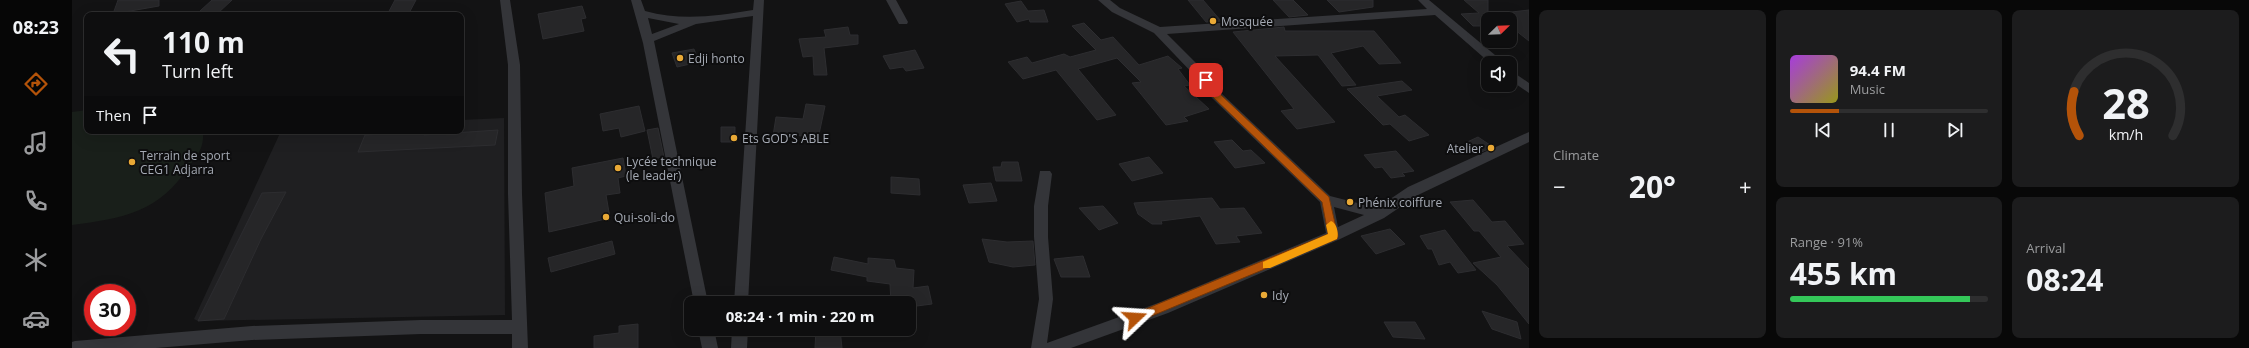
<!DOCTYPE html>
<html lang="en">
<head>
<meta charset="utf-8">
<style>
	:root { --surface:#0e0e0f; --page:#1c1c1d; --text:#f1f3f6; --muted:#9b9c9e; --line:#2e2e2f; --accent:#b45309 }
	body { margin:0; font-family:"Open Sans",sans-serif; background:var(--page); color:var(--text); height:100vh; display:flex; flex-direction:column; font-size:15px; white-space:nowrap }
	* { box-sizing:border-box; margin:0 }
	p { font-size:13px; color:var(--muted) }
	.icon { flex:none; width:22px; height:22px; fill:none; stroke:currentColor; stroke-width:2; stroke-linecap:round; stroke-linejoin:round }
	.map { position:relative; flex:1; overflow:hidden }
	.side { display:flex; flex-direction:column; gap:10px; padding:10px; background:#080808; width:720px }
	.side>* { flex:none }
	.banner { position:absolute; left:12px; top:12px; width:380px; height:122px; border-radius:8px; box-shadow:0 4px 16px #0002,0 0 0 1px var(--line); background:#0e0e0f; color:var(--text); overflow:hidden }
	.needle { width:26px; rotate:67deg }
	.buttons { position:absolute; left:1409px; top:12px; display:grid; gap:8px }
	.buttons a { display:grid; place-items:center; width:36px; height:36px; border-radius:8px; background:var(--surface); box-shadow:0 4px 16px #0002,0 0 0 1px var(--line); font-size:20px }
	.speed { position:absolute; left:12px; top:284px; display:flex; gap:8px; font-size:20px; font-weight:700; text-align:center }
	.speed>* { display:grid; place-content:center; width:52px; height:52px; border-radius:50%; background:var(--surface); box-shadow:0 4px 16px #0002,0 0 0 1px var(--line); line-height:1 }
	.speed .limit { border:6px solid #d22; background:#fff; color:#111 }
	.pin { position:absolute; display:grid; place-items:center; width:34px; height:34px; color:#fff; margin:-17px; border-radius:8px; box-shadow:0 2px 6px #0006 }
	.me { position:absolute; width:44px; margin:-22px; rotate:70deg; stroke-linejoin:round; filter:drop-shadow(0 0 3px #0008) }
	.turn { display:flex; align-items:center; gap:14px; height:84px; padding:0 12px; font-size:18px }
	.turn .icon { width:52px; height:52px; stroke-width:2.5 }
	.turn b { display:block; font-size:28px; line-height:34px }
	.then { display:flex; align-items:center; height:38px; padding:0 12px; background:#0003; gap:8px; font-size:15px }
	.big { font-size:30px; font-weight:700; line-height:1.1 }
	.side .widget { flex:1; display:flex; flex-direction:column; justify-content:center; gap:6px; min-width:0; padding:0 14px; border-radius:8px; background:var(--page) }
	.side .dial { align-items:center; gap:0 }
	.dial svg { height:104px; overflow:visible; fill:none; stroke:var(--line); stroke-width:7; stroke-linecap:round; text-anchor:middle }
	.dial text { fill:var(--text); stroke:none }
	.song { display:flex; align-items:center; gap:12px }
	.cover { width:48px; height:48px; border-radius:6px; background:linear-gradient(135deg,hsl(280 70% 55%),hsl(60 70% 35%)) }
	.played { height:4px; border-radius:2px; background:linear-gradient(90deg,var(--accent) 25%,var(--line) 25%) }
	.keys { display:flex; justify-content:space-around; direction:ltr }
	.heat { display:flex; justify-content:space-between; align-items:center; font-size:22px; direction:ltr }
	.charge { height:6px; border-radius:3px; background:linear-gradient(90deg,#34c759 91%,var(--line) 0) }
	.side .tiles { flex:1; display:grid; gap:10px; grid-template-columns:repeat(3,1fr) }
	.widget:first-child { grid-row:span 2 }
	.trip { position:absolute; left:612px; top:296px; width:232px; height:40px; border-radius:8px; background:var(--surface); box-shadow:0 4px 16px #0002,0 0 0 1px var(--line); font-weight:700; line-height:40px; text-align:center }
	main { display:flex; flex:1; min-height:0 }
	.dock { display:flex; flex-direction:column; width:72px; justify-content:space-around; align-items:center; background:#060606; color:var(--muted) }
	.dock .icon { width:28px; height:28px }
	.dock .on { color:var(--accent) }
	.dock b { font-size:18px; color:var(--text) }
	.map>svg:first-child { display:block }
	.built { fill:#1f1f21 }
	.green { fill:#191f1a }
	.building { fill:#262628; stroke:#2d2d30 }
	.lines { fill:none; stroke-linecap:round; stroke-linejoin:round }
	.minor { fill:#343539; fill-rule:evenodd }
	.route { fill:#b45309; stroke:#753606 }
	.slow { fill:#f59e0b }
	.poi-dot { fill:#e9a936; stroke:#0e0e0f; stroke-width:1.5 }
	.labels { text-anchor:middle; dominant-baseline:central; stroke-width:4; stroke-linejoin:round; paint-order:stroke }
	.poi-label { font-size:12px; fill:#a5aab4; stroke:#0e0e0f; text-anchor:start }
</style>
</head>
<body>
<main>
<nav class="dock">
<b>08:23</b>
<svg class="icon on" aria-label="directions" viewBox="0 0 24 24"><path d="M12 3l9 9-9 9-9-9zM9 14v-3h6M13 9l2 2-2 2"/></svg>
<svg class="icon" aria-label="music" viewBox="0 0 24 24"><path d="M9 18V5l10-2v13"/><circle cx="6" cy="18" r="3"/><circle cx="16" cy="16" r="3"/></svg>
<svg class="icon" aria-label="phone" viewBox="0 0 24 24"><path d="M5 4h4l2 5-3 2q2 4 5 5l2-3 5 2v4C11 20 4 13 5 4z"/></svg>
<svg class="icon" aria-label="climate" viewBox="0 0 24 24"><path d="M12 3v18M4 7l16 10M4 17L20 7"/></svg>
<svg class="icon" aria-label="car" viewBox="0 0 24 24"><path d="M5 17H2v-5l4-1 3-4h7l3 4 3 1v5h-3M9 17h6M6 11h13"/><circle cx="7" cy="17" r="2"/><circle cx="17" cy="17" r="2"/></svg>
</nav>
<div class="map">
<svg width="1457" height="348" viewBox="0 0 1457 348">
	<rect width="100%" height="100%" fill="#131314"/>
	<path class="built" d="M432,118L433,315L126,321L122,319L209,131H389V120Z"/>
	<path class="green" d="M15,110V131H131C132,148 127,153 117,166C87,213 51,218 0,225V112Z"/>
	<path class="building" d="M46,0H87V6L41,14Z
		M140,0H160L145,14L128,11Z
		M323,0H344L336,15H315Z
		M1116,0H1131L1149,21L1134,22Z
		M1201,0H1221L1236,15L1217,17Z
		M1255,0H1301V7L1267,12Z
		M1392,0H1416V26H1401L1389,14L1407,13Z
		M949,1L956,11L972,10L976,22H958L957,19L945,22L933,4Z
		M510,6L514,18L509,19L512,31L471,39L466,14Z
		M1457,10V41L1438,26V19H1429L1422,14Z
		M1012,23L1029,40L1041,37L1067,65L1096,56L1110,68L1106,69L1118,85L1112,86L1137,109L1112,117L1116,121L1094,125L1060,83L1069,82L1045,58L1006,69L1044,115L1025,120L984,70L951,79L936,62L955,57L960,63L992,54L998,57L1024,50L1000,26Z
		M776,27L778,35H786V44L752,48L755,75H742L741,56L731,57L727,39L754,37L752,30Z
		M1212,27L1213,31H1302L1329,63L1307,64L1291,46L1259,53L1284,85L1270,86L1246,55L1203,56L1263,122L1225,129L1209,111L1222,109L1161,32Z
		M622,49L627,62L605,67L600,53Z
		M843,50L852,68L834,71L831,67L818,69L811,56Z
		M1330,81L1340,90L1305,96L1327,117L1333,115L1357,135L1337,141L1318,124L1311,125L1275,89Z
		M734,104L753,106L746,139L718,134V137L701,136L704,117L731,119Z
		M567,106L573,131L549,137L547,128L531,131L528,114Z
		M649,127H663V142H649Z
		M586,128L592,157L581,159L575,130Z
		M426,130L423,145L286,152L293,135L353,132L352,135Z
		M1406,137L1421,147L1407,153L1393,143Z
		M1160,140L1171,151L1179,150L1193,163L1163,168L1142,142Z
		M1324,151L1342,171L1330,173L1333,176L1319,178L1310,167L1303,168L1292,155Z
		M1077,157L1091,173L1060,181L1047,164Z
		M551,158L554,176L546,178L548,193L534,195L538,218L477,232L473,193L502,186L500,168Z
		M930,162H946L950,181H924L921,167H929Z
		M819,177L847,179L848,195L819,193Z
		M919,183L925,201L897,203L891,185Z
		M214,192L189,239L152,319L126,321L190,193Z
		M1140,198L1148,209L1172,208L1190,233L1164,236L1168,242L1144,244L1128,216L1089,221L1090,224H1080L1066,214L1062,203Z
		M1401,200L1420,222L1433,221L1452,244L1435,246L1457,269V324L1425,285L1401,263L1429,257L1407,231H1402L1378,202Z
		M1031,206L1046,223L1027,230L1007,208Z
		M1318,229L1333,244L1304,254L1289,236Z
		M1373,230L1386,247L1404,270L1386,273L1378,262L1367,265L1360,249H1356L1348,236Z
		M910,239L935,242L961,241L963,265L941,267L917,262Z
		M540,241L543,254L479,272L476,258Z
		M1011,256L1018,277H989L982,259Z
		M762,257L796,264V258L822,260L824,268L842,270L841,288L856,286L860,304L837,307V303H819L818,284L795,281V277L759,270Z
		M1410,311L1445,322L1449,339L1420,329Z
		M1312,322H1343L1353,339L1321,337Z
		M566,324V348H522V336L547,333V326Z
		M744,329H768L770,348H743Z"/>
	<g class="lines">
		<path class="minor" d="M428,0H438L448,65L450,194L456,348H440V334H349L180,340L84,348H0V342L3,341L180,326L349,320H440L436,194V65Z
			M559,0H569L573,11C610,21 644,16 681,10L682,0H692L676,303H662L681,16L624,24L582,41L636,303H622L571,43ZM576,18L607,24L580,34Z
			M814,0H824L836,22L835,24H827Z
			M1026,0H1038L1048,8L1088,27L1355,9L1346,0H1357L1429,60L1431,63H1418L1363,15L1095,34L1133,72L1148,92L1258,196L1305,208L1336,187L1457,132V142L1346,195L1312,218L1266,240L1096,313L999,348H959L967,299L962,237V206L968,171H978L980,174L976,206V237L981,299L975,343L1086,303L1254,233L1248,202L1140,98L1125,78L1082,33L1040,12ZM1262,207L1292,215L1266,227Z
			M1438,70L1457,83V93L1438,80Z
			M626,329H642L646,348H630Z
			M660,329H676L675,348H659Z"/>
	</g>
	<path class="route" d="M1131,78H1137L1147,93L1257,197L1266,236L1265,239L1063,323L1059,321V315L1256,234L1250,202L1141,97L1130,80Z"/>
	<path class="slow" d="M1259,221C1265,223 1267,234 1265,239L1198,268H1191V262L1256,234L1254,225Z"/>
	<g class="poi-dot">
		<circle cx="1141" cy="21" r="4"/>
		<circle cx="608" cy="58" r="4"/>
		<circle cx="662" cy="138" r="4"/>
		<circle cx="1419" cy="148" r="4"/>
		<circle cx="60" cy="162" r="4"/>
		<circle cx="546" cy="168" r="4"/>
		<circle cx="1278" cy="202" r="4"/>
		<circle cx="534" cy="217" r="4"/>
		<circle cx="1192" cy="295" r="4"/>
	</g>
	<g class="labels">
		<g class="poi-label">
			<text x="1149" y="21">Mosquée</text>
			<text x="616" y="58">Edji honto</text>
			<text x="670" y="138">Ets GOD'S ABLE</text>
			<text x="1411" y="148" text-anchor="end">Atelier</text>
			<text x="68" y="155">Terrain de sport<tspan x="68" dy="14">CEG1 Adjarra</tspan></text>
			<text x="554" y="161">Lycée technique<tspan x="554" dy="14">(le leader)</tspan></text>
			<text x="1286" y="202">Phénix coiffure</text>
			<text x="542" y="217">Qui-soli-do</text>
			<text x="1200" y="295">Idy</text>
		</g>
	</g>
</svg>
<div class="buttons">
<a><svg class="needle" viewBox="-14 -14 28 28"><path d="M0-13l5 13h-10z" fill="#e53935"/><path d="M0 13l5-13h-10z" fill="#9b9c9e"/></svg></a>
<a><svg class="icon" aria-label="sound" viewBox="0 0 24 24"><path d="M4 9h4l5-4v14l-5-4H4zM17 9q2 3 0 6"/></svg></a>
</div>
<div class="speed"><div class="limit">30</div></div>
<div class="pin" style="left:1134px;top:80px;background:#d93025"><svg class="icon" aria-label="arrive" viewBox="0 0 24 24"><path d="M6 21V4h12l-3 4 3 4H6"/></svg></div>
<svg class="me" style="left:1063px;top:318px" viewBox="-20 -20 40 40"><path d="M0-17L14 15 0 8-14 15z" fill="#b45309" stroke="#fff" stroke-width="4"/></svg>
<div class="trip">08:24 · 1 min · 220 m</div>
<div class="banner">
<div class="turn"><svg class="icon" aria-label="left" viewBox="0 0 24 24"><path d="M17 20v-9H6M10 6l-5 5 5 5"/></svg><div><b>110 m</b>Turn left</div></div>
<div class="then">Then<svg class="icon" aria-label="arrive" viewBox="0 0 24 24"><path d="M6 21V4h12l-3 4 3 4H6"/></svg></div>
</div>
</div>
<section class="side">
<div class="tiles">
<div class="widget"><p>Climate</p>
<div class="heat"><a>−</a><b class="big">20°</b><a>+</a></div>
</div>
<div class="widget">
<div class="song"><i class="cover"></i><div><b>94.4 FM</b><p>Music</p></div></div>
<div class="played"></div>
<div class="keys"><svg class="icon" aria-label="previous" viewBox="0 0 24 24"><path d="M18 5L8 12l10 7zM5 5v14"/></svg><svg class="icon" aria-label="pause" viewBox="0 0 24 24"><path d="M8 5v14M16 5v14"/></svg><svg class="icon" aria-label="next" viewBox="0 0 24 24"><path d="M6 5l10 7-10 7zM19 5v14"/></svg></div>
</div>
<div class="widget dial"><svg viewBox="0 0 100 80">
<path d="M14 69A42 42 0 1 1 86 69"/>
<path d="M14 69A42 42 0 0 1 10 35" stroke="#b45309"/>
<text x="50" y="56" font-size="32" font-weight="700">28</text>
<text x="50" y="72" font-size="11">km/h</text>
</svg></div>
<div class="widget"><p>Range · 91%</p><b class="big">455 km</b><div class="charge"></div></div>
<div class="widget"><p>Arrival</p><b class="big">08:24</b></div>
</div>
</section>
</main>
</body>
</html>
